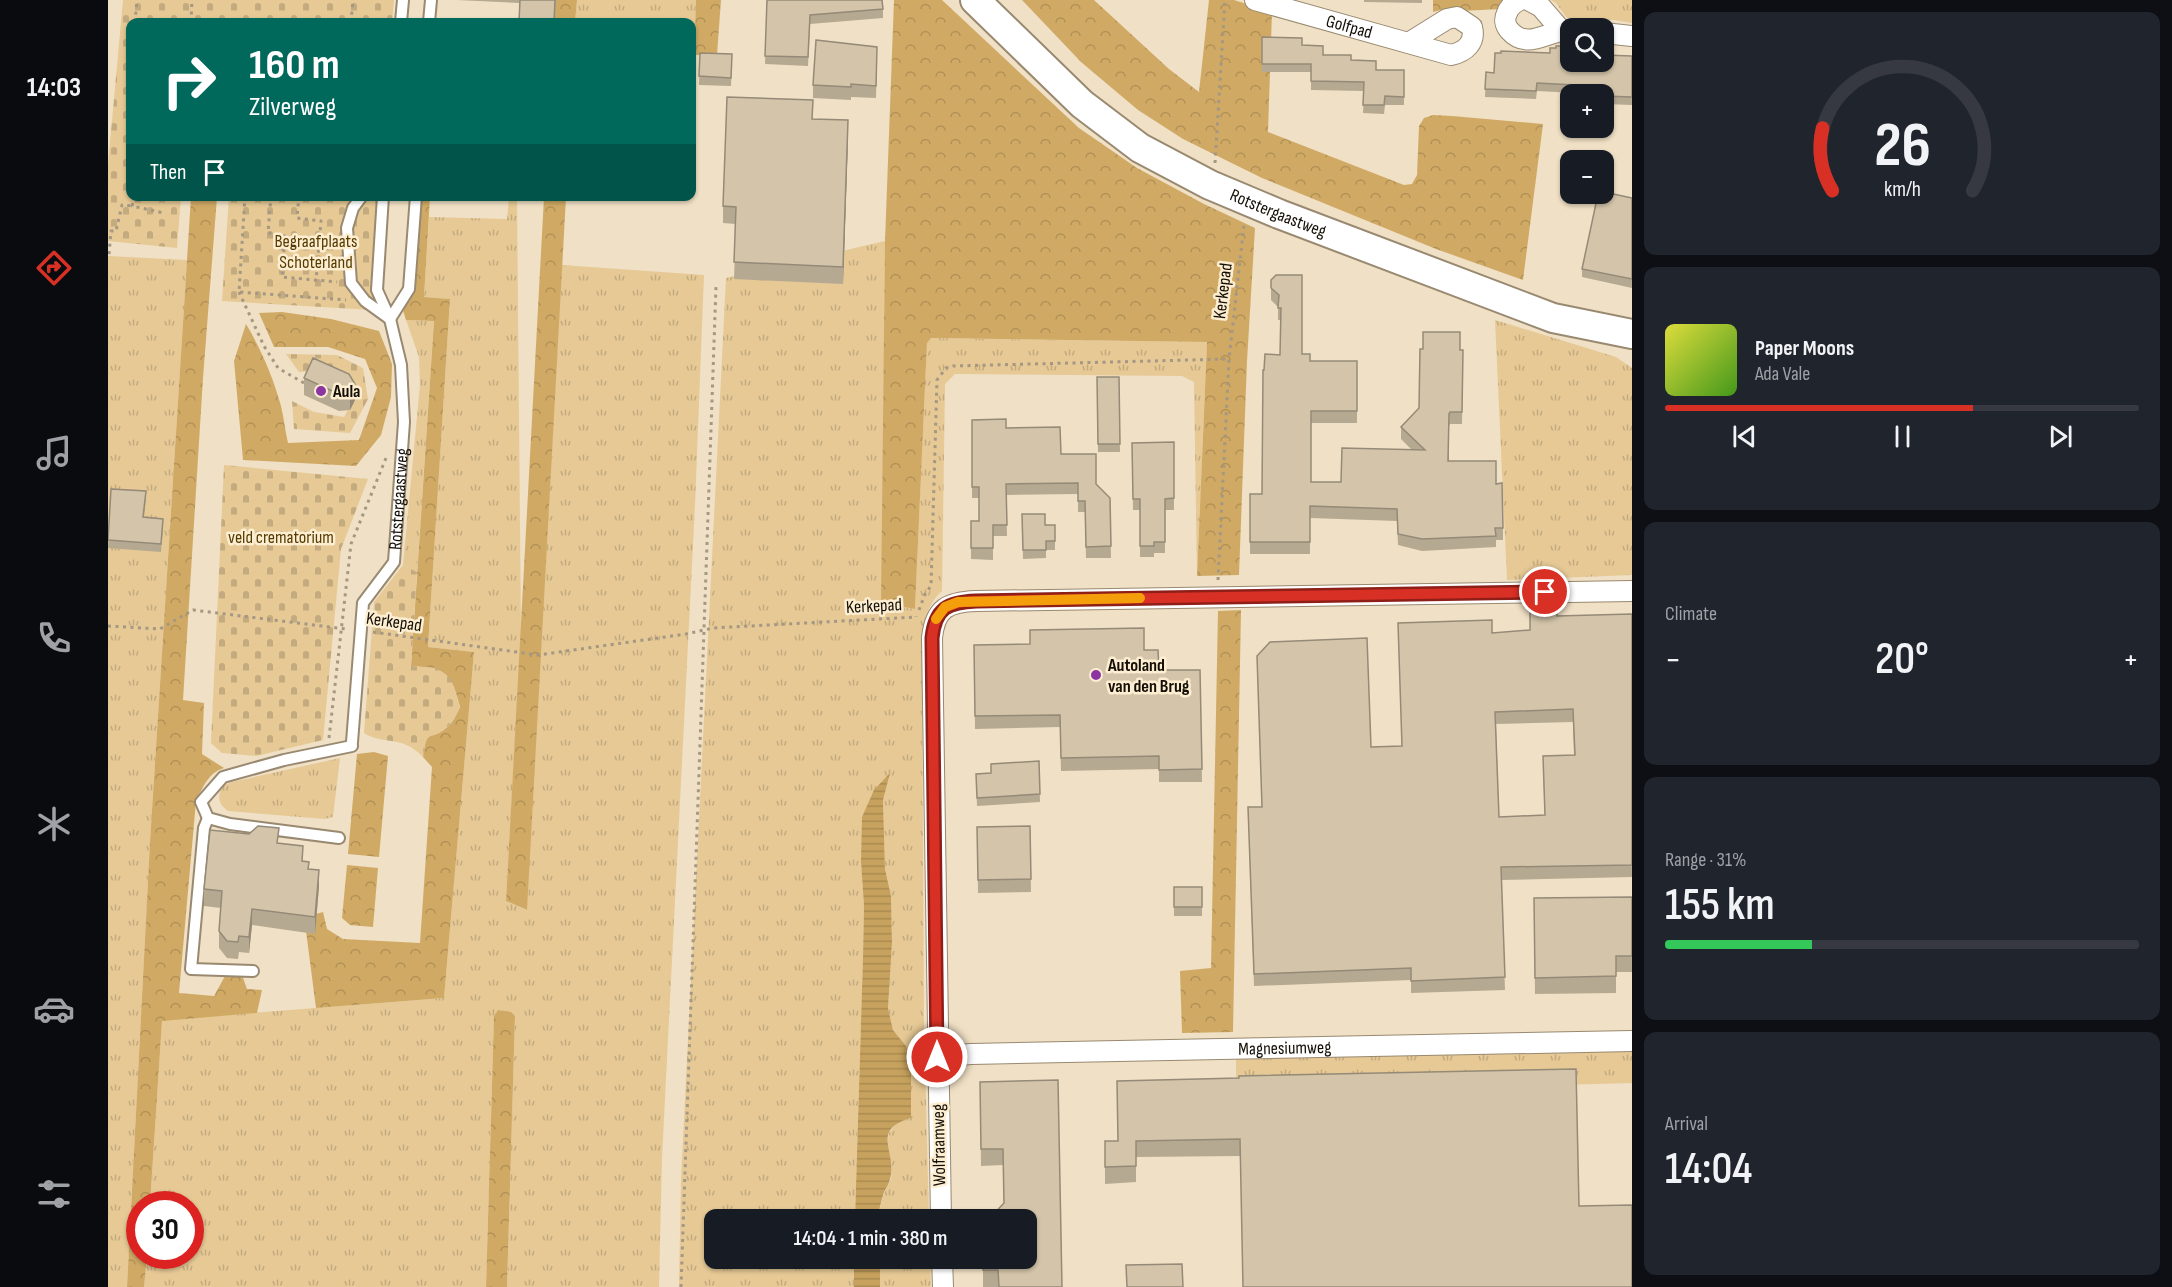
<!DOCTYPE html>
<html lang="en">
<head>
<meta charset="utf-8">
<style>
	:root { --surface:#171b24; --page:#20242c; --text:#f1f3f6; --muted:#9ea1a6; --line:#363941; --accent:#d93025 }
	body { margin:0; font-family:"Sofia Sans Condensed",sans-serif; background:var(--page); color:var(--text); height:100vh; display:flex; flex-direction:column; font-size:22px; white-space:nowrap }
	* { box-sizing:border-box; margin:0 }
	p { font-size:20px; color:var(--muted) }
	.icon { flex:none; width:33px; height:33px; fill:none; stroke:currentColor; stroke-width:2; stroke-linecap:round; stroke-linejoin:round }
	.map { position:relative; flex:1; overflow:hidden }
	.side { display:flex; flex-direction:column; gap:12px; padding:12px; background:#0d0f14; width:540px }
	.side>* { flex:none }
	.banner { position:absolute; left:18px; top:18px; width:570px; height:183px; border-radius:12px; box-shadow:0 2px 4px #0004; background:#00695c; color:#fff; overflow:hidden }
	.controls { position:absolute; left:1452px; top:18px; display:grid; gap:12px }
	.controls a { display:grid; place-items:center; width:54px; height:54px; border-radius:12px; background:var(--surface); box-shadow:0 2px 4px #0004; font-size:30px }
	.speed { position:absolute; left:18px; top:1191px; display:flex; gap:12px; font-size:30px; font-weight:700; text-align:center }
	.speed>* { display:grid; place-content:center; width:78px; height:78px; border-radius:50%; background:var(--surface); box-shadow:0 2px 4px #0004; line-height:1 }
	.speed .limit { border:9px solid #d22; background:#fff; color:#111 }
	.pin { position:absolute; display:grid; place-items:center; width:51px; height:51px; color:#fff; margin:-26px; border:3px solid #fff; border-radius:50%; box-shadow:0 2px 6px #0007 }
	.me { position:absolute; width:66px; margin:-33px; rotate:0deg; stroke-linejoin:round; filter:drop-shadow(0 0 4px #0008) }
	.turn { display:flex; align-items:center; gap:21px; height:126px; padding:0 24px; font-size:27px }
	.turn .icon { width:78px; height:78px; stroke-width:2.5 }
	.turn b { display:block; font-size:42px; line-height:51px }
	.then { display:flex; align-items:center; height:57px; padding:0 24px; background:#0003; gap:12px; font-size:22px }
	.big { font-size:45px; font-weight:600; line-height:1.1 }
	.side .tile { flex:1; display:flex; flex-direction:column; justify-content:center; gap:9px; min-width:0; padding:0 21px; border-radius:12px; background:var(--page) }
	.side .dial { align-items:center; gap:0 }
	.dial svg { height:156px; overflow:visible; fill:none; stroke:var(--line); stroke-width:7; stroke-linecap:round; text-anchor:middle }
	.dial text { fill:var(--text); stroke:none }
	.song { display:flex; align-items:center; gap:18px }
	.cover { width:72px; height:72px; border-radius:9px; background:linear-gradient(135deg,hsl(60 70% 55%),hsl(100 70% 35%)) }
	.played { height:6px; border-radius:3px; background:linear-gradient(90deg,var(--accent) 65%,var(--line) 65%) }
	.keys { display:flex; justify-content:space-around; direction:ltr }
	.heat { display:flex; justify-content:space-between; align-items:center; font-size:33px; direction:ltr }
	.charge { height:9px; border-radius:4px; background:linear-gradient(90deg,#34c759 31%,var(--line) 0) }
	.trip { position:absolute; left:596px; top:1209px; width:333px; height:60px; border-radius:12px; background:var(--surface); box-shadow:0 2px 4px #0004; font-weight:600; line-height:60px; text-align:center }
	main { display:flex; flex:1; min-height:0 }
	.tab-bar { display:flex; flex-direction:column; width:108px; justify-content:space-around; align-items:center; background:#090b0e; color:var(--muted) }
	.tab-bar .icon { width:42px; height:42px }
	.tab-bar .current { color:var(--accent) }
	.tab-bar b { font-size:27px; color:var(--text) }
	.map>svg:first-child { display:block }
	.grass { fill:url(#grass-tufts) }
	.forest { fill:url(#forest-crowns) }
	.cemetery { fill:url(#cemetery-stones) }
	.water { fill:url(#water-rules) }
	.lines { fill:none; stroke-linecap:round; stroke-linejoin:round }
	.lane-casing { stroke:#988970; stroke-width:14 }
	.street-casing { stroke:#988970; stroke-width:22 }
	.secondary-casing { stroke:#988970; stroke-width:32 }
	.path { stroke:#a49783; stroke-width:3; stroke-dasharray:3 4.5; stroke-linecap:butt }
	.lane { stroke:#fff; stroke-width:10 }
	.street { stroke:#fff; stroke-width:20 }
	.secondary { stroke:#fff; stroke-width:28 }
	.wall { fill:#b6a992; fill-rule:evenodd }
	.shaded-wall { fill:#948a77 }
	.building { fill:#d4c5aa; stroke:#948a77; stroke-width:1.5; fill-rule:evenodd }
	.route-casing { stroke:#8d1f18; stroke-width:15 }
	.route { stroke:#d93025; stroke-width:10 }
	.slow { stroke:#f59e0b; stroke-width:10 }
	.poi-dot { fill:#8b35a2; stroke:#fdeed2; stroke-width:2 }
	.labels { text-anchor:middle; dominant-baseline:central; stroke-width:5; stroke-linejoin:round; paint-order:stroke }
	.street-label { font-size:18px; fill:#140f06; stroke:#fdeed2 }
	.park-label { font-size:18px; fill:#553b01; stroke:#fdeed2 }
	.poi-label { font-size:18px; font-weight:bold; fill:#140f06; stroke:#fdeed2; text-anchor:start }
</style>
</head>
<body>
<main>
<nav class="tab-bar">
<b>14:03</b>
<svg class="icon current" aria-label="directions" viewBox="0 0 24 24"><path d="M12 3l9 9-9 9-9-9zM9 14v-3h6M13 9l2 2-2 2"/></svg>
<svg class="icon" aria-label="music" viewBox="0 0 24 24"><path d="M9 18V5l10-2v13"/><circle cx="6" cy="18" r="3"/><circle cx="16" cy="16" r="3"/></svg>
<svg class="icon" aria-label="phone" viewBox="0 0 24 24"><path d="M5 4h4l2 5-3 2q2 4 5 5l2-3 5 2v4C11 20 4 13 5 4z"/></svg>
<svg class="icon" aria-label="climate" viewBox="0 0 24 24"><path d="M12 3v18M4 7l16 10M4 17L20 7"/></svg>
<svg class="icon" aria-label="car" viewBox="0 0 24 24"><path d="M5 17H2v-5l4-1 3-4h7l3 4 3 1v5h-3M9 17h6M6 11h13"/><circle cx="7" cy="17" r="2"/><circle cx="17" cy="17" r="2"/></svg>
<svg class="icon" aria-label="filters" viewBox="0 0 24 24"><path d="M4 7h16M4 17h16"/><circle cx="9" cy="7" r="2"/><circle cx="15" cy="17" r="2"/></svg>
</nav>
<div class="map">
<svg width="1524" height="1287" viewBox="0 0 1524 1287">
	<defs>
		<pattern id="grass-tufts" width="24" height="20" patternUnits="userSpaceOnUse" patternTransform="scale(1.5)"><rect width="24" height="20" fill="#e6c995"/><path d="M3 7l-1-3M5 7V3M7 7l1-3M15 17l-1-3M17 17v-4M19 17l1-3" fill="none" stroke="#c4ab7f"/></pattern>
		<pattern id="forest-crowns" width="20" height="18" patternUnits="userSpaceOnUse" patternTransform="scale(1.5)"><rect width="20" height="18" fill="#d0aa65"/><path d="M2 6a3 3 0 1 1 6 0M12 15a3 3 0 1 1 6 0" fill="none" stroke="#b29156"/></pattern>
		<pattern id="cemetery-stones" width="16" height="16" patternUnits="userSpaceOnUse" patternTransform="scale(1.5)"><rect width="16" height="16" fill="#e6c995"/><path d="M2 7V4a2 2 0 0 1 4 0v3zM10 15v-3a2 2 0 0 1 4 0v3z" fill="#c4ab7f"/></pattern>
		<pattern id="water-rules" width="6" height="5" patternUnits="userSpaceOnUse" patternTransform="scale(1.5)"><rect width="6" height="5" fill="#c7a25e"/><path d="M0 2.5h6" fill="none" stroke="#aa8a50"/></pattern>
	</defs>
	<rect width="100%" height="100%" fill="#f0e0c5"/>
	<path class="grass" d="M469,0H588L586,55H584V22H467Z
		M1443,0H1524V23L1506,20L1459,18L1448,3Z
		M401,197H409L413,637L398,901L418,910L454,265L596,275L587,505L554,1158L551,1287H399L407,1016L391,1010L386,1016L378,1287H36L39,1256H82V1204H42L54,1020L336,998L366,652L320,647L342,299L316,297L321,217L399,219Z
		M777,241L774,603L807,609L819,343L822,338L1099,342L1089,576L1086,382L1074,376L847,374L837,384L834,591C815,608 817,626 814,650L816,1026L821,1219H769L776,1193L783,1179L784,1167L779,1148L781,1133L789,1122L803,1118L798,1046L785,1030L780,1008L784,943L783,896L777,869L775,799L781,775L753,862L756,906L755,956L747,1219L606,1220V1258L746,1259V1287H571L573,1180L618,278Z
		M0,256L79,260L42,842L19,1287H0Z
		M298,320L326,321L309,572L295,565L312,385L311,357Z
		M1387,320L1508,357L1524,368V575L1399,580Z
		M232,758L225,817L217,819L120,811C109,803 110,797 114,786L124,782Z
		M1524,1051V1083L1128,1094V1057Z
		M778,1259H822L823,1287H772V1266Z"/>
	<path class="forest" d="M447,0H469L467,22H446Z
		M588,0H613L609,55H586Z
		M786,0H834L971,128L1029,168L1096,204L1147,228L1139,361L1131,575L1089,576L1099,342L823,338L819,343L807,609L773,603L777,241Z
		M914,0H986L1061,69L1091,92L1101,0H1126L1164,12L1160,132L1296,185L1304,184L1309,175L1311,126L1316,118L1325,115L1344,116L1435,124L1415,280L1328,249L1154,178L1075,139L1030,110L973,62Z
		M1325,0H1401L1394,9L1353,11L1342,8L1325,12Z
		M83,197H109L95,378L75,700L96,703L94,754L116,768C101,772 94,788 88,801L71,993L106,996L117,976L122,971L134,975L139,989L154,990L149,1013L54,1021L42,1204H32V1256H39L36,1287H19L42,842Z
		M302,197H322L316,297L342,299L320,647L366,652L336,998L208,1008L198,931L208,914L215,912L219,929L235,939L312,943L324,767L315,757C319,726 322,742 338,728C345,723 348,715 352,707C343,672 338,668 303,666L326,321L298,320L295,310Z
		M436,197H458L419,910L398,901Z
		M174,312L223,319L271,331L284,364L283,397L273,435L248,466L135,460L126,361L138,324C153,349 165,377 173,406C176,418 177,431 180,443L251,440L269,388L257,359L220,347H166L151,313Z
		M1133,610L1125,1032L1074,1033L1072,971L1103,968L1110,611Z
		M266,752L280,756L271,857L240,854L249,754Z
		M239,865L270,868L265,927L242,925L234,918Z
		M390,1010L403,1012L407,1016L399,1287H378L386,1016Z"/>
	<path class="cemetery" d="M15,0H286L284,22H22V196L73,197L69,248L0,241V164Z
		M121,197H272L264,310L114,301Z
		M178,354L229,355L255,368L260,399L242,433L186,429L184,401L206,412L236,417L249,393C236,368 216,371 191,372Z
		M116,465L260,479L233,549L215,740L148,756L114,753L103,743Z
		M295,565L309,572L303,666L329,668L343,679L352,707C348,715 345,722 338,728C322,742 319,726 315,757C293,734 277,746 256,733L266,602Z"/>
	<path class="water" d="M782,773L775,800L777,869L783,896L784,943L780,1008L785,1030L798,1046L803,1060V1118C761,1130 790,1153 782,1179C781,1184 778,1188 776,1192C773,1201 771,1211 769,1219H747L755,956L756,906L753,862L754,817L766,790Z
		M746,1259H778L772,1266V1287H746Z"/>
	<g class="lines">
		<defs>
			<g id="lane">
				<path d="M293,22L295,0"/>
				<path d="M321,22L323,0"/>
				<path d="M254,196L245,208L239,228L243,283L257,301L282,319"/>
				<path d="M282,319L301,289L308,196"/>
				<path id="s1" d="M244,742L255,603L286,562L296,422L293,365L282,319L269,290L275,196"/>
				<path d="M100,818L96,828L83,969L145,971"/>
				<path d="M231,838L122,824L100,818L93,802L115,777L176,760L244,746"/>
			</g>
			<g id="street">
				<path id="s2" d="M1147,0L1343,55C1357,52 1368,43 1364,27L1349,17L1339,19L1302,42"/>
				<path d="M1412,0C1406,3 1401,7 1399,13C1396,19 1397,25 1401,30C1420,52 1441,29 1462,30"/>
				<path d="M1420,0L1433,7L1452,29"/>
				<path d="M1496,33L1524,36"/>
				<path id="s3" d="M829,1057L863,1054L1524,1041"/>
				<path d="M833,1220L824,638C827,608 840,602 868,601L1524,591"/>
				<path d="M834,1258L835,1287"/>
			</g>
			<g id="secondary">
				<path id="s4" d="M867,0L974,104L1032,148L1102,185L1171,214L1445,318L1524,334"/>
			</g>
		</defs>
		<use href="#lane" class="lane-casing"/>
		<use href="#street" class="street-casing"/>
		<use href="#secondary" class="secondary-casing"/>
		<path class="path" d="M27,22L29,0
			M66,22H76
			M83,22L84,0
			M243,22L245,0
			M1107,163L1117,0
			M27,196L24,206L56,213
			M137,196L131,292L238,300
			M163,196L160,233L177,236L174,277L229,282
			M191,196L189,218L213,221L208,281
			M1,254L3,231H8L14,205L24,206
			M131,292L156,346L170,368L196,383
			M1110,580L1121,359L1136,225
			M811,610L817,594L823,586L829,380L838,368L845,366L1121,359
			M0,626L52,629L85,610L238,629
			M265,632L430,655L578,634L605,628L808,617V616
			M221,738L243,544L278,458
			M573,1287L608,286"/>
		<use href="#lane" class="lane"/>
		<use href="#street" class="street"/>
		<use href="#secondary" class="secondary"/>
	</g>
	<path class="wall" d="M349,0H448L447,22H411L412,3Z
		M659,0L775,9V18L702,24L700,66L657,64Z
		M1256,0H1314V3L1256,2Z
		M1154,37L1194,45L1215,55L1243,60L1268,70H1296V105H1277L1276,114L1255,113L1256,91L1203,90V72H1154Z
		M592,53L624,54L623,86L591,85Z
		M1524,56V105L1496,104V94H1466V93L1429,91L1428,99L1377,97L1378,72L1386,73L1462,62Z
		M769,60L768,98L743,97V100L705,98V85Z
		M705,119L740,137L735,284L626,279L628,224L615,223V206Z
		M1524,198V288L1474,277V269Z
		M1168,275L1194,354L1202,361H1249V423H1203V482H1233L1304,450L1293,439V427L1311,408L1352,350H1355L1354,424H1342L1341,426V461L1388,484L1395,528V540H1388V547L1314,551L1290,545L1289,521L1202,518V554H1142V494H1154L1156,370L1172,355L1173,320H1170V307L1163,300V280Z
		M989,377H1011L1012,452H990Z
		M196,378L247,384V400L242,410L231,411L196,395Z
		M864,420L898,428L953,454L988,484L1002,498L1003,558H978L977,512H970V494L898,495L899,536H885V560L863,559V521H871V498H864Z
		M1066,442V510H1057V553H1046V557H1032V510H1025L1024,443Z
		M3,489L38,499L36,517L55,527L53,552L0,548Z
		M914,514L937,525H947V550H938V558L915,559Z
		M1422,612L1449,616L1524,614V877L1393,880L1397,990L1303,993V980L1146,986L1140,807H1154L1149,656L1263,747L1294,746L1290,623L1384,633L1422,630ZM1465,722L1466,755L1435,769L1437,816L1391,817L1388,724Z
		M866,645L1036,650L1051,670H1092L1094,782H1051V769L953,771L952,727L867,729Z
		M931,761L932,802L869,806L868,774L883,773Z
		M922,826L923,892L870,893L869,827Z
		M171,843L195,861L211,886L207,934L144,925L141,953L131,952L130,959L119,958L111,948V931L113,908L96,906V889Z
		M1066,887H1094V916H1066Z
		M1524,897V972H1508V993L1427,994L1426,898Z
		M1009,1081L1471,1206L1524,1287L1132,1156L1028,1157V1182L997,1184V1141H1010Z
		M872,1082L954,1287H875V1258L896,1204L895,1165L873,1166Z"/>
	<path class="shaded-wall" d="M740,120V137L735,284V267Z
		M247,384V400L242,410V394Z
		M211,870V886L207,934V917Z
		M144,909V925L141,953V937Z"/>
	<path class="building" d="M412,0H447L446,22H411Z
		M659,0H774L775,9L702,15L700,57L657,56Z
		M1154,37L1194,38V45L1215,46V55H1243V60L1268,61V70H1296V97L1277,96L1276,105H1255L1256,82L1203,81V64H1154Z
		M708,40L769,47L768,86L743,84V87L705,85Z
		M1448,46H1462V62H1496V55L1524,56V97L1496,96V94H1487V89L1466,88L1467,85L1429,83L1428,91L1377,89L1378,72L1386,73L1387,53H1393V51L1442,53V48H1448Z
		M592,53L624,54L623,78L591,76Z
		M619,97L705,100L704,119L740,120L735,267L626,262L628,207L615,206Z
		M1496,192L1524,198V279L1474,269L1490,194H1496Z
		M1168,275H1194V354H1202V361H1249V411H1203V482H1233L1234,448L1317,450L1293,427L1311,408L1312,349H1315V332H1352V350H1355L1354,412H1342L1341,414L1340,461H1388V484L1394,483L1395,528H1387L1388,536L1314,539L1290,534L1289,509L1202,506V542H1142V494H1154L1155,370H1156L1157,354L1172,355L1173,308H1170L1171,295L1163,288V280Z
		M205,358L241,374L247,384L242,394H231L196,378Z
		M989,377H1011L1012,444H990Z
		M898,419V428L952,427L953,454H988V484L1002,498L1003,546L978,547L977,501H970V483L898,484L899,525H885V548H863V521H871V487H864V420Z
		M1066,442V498L1057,499V542H1046V546H1032V499H1025L1024,443Z
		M3,489L38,491L35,517L55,519L53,544L0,540Z
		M914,514H937V525H947V541H938V550H915Z
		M1449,611V616L1524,614V865L1393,867L1397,977L1303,981V968L1146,974L1140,807H1154L1149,656L1162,642L1259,638L1263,747L1294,746L1290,623L1384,620V633L1422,630V612ZM1465,709L1467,755L1435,756L1437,815L1391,817L1387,712Z
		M1036,628V650H1050L1051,670H1092L1094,769L1051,770V756L953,758L952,715L867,716L866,645L922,644V630Z
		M931,761L932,794L869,798L868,774L883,773V764Z
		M150,826L171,828L169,843L195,846L194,861L201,862L200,869L211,870L207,917L144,909L141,937L131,936L130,942L119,941L111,931L114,891L96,889L102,830L141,834Z
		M922,826L923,879L870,880L869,827Z
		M1066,887H1094V907H1066Z
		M1524,897V956H1508V976L1427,978L1426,898Z
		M1468,1069L1471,1206L1524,1205V1287H1135L1132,1139L1028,1141V1166L997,1167V1141H1010L1009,1081L1131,1078V1076Z
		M950,1080L954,1287H891L890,1270H875V1258H918V1220H880L896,1203L895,1149H873L872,1082Z
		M1074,1264L1075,1287H1019L1018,1265Z"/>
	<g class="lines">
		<defs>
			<path id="route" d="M829,1057L824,638C827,608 840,602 868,601L1437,592"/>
		</defs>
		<use href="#route" class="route-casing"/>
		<use href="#route" class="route"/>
		<path class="slow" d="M828,619L837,607L850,602L1032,598"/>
	</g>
	<g class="poi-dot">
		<circle cx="213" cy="391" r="6"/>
		<circle cx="988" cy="675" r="6"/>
	</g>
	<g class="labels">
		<g class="street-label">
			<text stroke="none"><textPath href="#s2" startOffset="98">Golfpad</textPath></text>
			<text stroke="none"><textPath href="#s4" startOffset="375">Rotstergaastweg</textPath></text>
			<text transform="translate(1115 291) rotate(-83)">Kerkepad</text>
			<text stroke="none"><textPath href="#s1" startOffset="254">Rotstergaastweg</textPath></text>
			<text transform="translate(766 606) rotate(-3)">Kerkepad</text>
			<text transform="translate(286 622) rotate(8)">Kerkepad</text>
			<text stroke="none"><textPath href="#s3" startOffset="348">Magnesiumweg</textPath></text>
			<text transform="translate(831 1145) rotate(-91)">Wolfraamweg</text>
		</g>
		<g class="park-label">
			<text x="208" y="241">Begraafplaats<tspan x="208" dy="21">Schoterland</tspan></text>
			<text x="173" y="537">veld crematorium</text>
		</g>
		<g class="poi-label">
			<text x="225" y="391">Aula</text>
			<text x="1000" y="665">Autoland<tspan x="1000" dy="21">van den Brug</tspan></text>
		</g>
	</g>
</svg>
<div class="controls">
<a><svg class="icon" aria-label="search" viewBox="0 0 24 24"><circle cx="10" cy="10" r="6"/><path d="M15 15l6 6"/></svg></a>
<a>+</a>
<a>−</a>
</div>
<div class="speed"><div class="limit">30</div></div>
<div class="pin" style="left:1437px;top:592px;background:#d93025"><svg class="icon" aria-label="arrive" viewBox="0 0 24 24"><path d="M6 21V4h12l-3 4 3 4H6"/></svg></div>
<svg class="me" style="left:829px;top:1057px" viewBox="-20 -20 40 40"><circle r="17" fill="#d93025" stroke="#fff" stroke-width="3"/><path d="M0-11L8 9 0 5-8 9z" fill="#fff"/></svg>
<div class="trip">14:04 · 1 min · 380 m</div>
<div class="banner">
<div class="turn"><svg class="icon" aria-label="right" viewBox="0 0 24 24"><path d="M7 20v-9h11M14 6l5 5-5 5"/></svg><div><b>160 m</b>Zilverweg</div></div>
<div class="then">Then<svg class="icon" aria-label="arrive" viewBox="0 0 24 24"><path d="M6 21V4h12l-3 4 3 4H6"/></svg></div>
</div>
</div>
<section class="side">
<div class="tile dial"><svg viewBox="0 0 100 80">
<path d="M14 69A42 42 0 1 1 86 69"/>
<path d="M14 69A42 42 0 0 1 9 37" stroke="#d93025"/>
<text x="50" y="56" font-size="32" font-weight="700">26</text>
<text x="50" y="72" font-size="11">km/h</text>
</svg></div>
<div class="tile">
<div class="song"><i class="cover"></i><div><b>Paper Moons</b><p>Ada Vale</p></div></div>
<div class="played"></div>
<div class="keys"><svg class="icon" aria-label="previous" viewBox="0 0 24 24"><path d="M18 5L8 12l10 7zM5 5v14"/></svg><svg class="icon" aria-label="pause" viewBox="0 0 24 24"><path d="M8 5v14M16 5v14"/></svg><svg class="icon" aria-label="next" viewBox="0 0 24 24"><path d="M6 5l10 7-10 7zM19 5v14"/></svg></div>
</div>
<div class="tile"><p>Climate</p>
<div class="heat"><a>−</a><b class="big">20°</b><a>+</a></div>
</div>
<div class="tile"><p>Range · 31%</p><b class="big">155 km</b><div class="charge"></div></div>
<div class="tile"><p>Arrival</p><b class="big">14:04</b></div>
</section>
</main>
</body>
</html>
